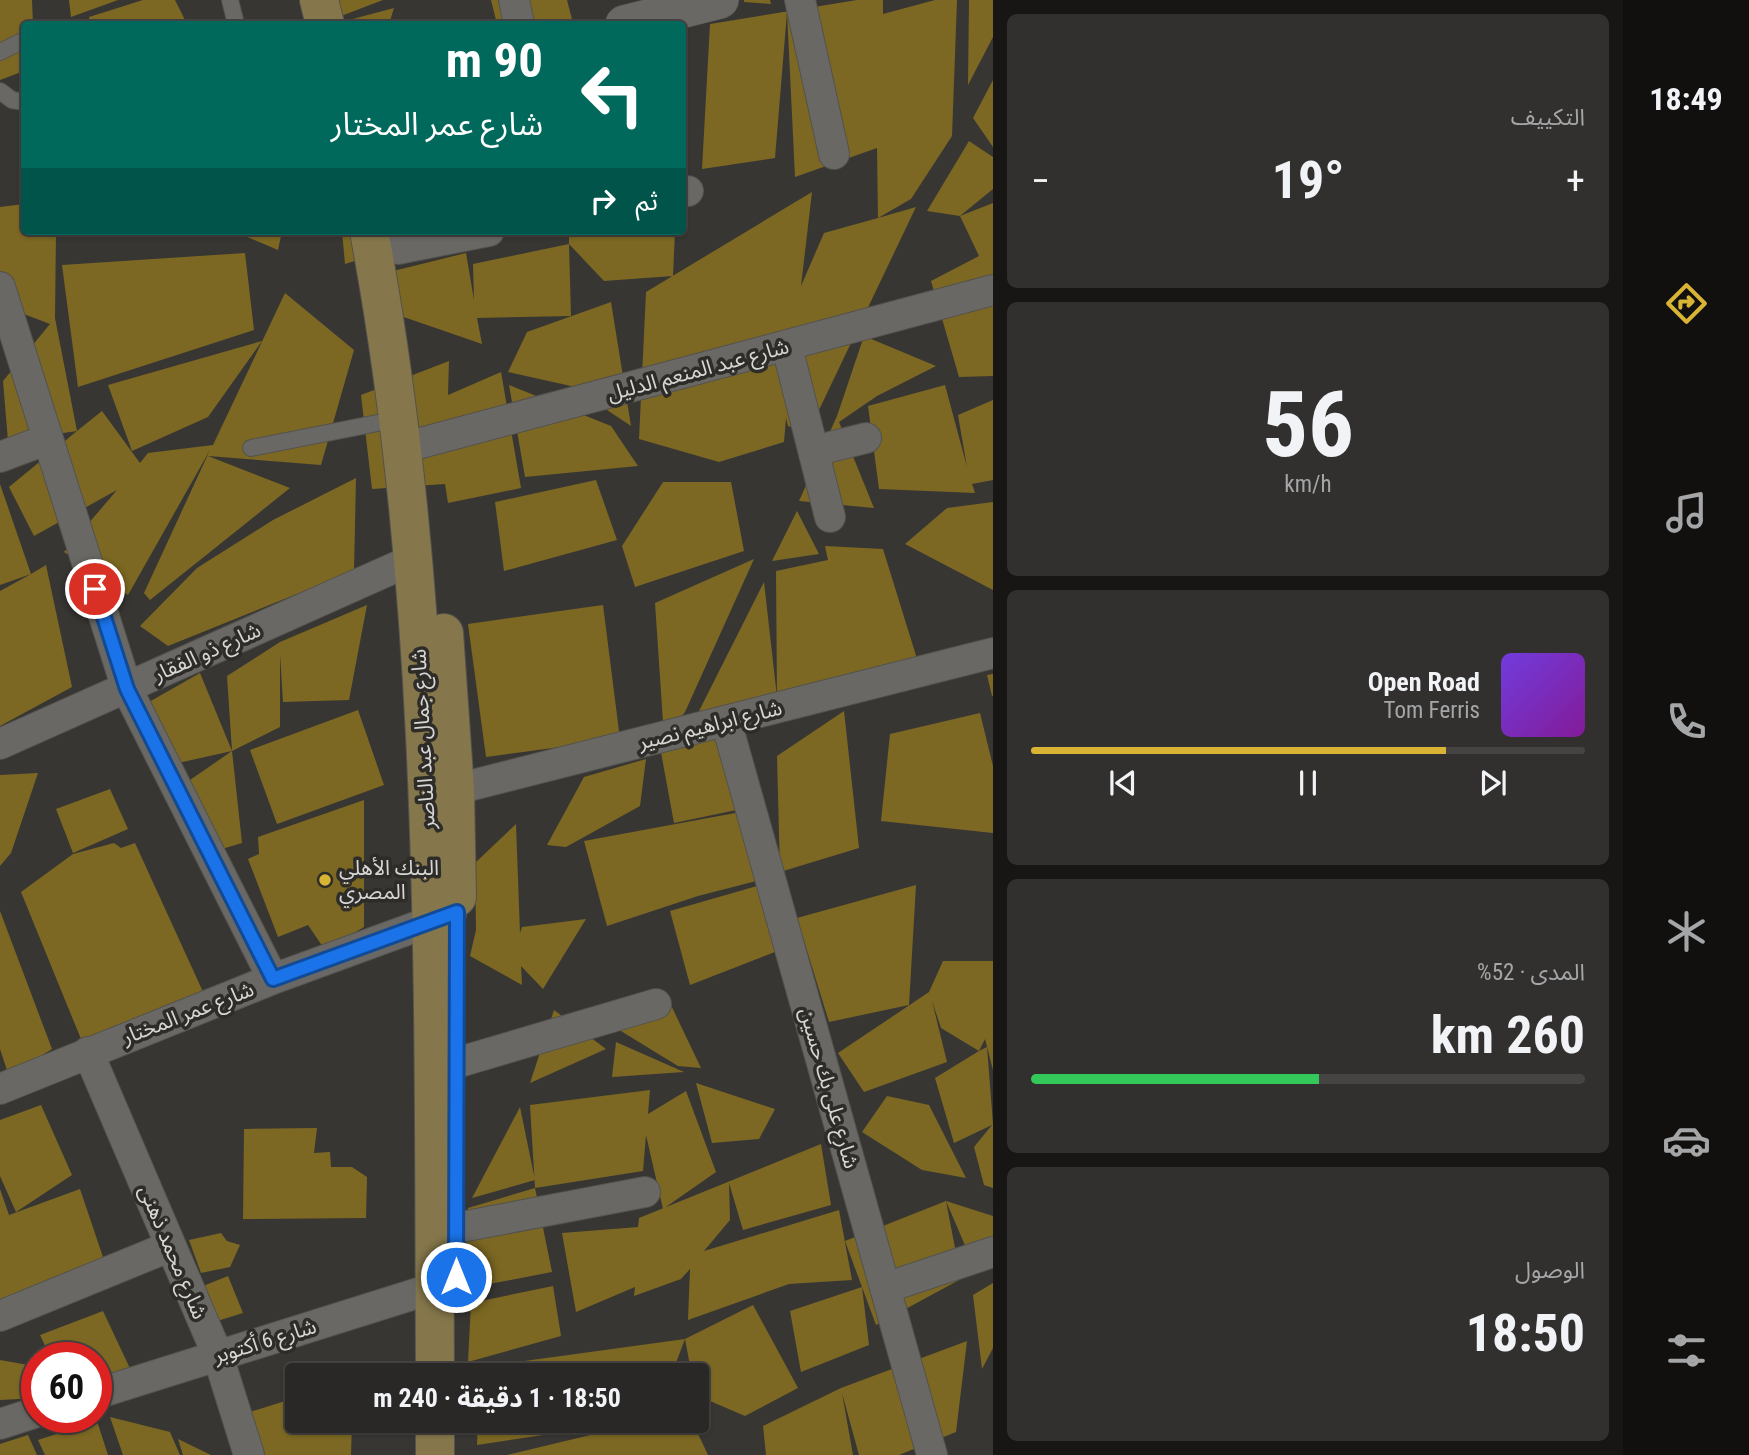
<!DOCTYPE html>
<html lang="ar">
<head>
<meta charset="utf-8">
<style>
	:root { --surface:#2a2826; --page:#32302e; --text:#f1f3f6; --muted:#a5a6a7; --line:#464443; --accent:#d9b434 }
	body { margin:0; font-family:"Roboto Condensed","Noto Sans Arabic",sans-serif; background:var(--page); color:var(--text); direction:rtl; height:100vh; display:flex; flex-direction:column; font-size:26px; white-space:nowrap }
	* { box-sizing:border-box; margin:0 }
	p { font-size:23px; color:var(--muted) }
	.icon { flex:none; width:38px; height:38px; fill:none; stroke:currentColor; stroke-width:2; stroke-linecap:round; stroke-linejoin:round }
	.map { position:relative; flex:1; overflow:hidden; direction:ltr }
	.details { display:flex; flex-direction:column; gap:14px; padding:14px; background:#171615; width:630px }
	.details>* { flex:none }
	.hud { position:absolute; left:21px; top:21px; width:665px; height:214px; border-radius:7px; box-shadow:0 2px 5px #0004,0 0 0 2px var(--line); direction:rtl; background:#00695c; color:#fff; overflow:hidden }
	.speed { position:absolute; left:21px; top:1342px; display:flex; gap:14px; font-size:35px; font-weight:700; text-align:center }
	.speed>* { display:grid; place-content:center; width:91px; height:91px; border-radius:50%; background:var(--surface); box-shadow:0 2px 5px #0004,0 0 0 2px var(--line); line-height:1 }
	.speed .limit { border:10px solid #d22; background:#fff; color:#111 }
	.pin { position:absolute; display:grid; place-items:center; width:60px; height:60px; color:#fff; margin:-30px; border:4px solid #fff; border-radius:50%; box-shadow:0 2px 7px #0007 }
	.me { position:absolute; width:77px; margin:-38px; rotate:0deg; stroke-linejoin:round; filter:drop-shadow(0 0 5px #0008) }
	.turn { display:flex; align-items:center; gap:24px; height:147px; padding:0 28px; font-size:32px }
	.turn .icon { width:91px; height:91px; stroke-width:2.5 }
	.turn b { display:block; font-size:49px; line-height:60px }
	.then { display:flex; align-items:center; height:66px; padding:0 28px; background:#0003; gap:14px; font-size:26px }
	.big { font-size:52px; font-weight:700; line-height:1.1 }
	.details .tile { flex:1; display:flex; flex-direction:column; justify-content:center; gap:10px; min-width:0; padding:0 24px; border-radius:10px; background:var(--page) }
	.details .dial { align-items:center; gap:0 }
	.dial b { font-size:91px; line-height:1 }
	.song { display:flex; align-items:center; gap:21px }
	.cover { width:84px; height:84px; border-radius:10px; background:linear-gradient(135deg,hsl(260 70% 55%),hsl(290 70% 35%)) }
	.played { height:7px; border-radius:4px; background:linear-gradient(90deg,var(--accent) 75%,var(--line) 75%) }
	.keys { display:flex; justify-content:space-around; direction:ltr }
	.heat { display:flex; justify-content:space-between; align-items:center; font-size:38px; direction:ltr }
	.charge { height:10px; border-radius:5px; background:linear-gradient(90deg,#34c759 52%,var(--line) 0) }
	.trip { position:absolute; left:285px; top:1363px; width:424px; height:70px; border-radius:7px; background:var(--surface); box-shadow:0 2px 5px #0004,0 0 0 2px var(--line); font-weight:700; line-height:70px; text-align:center; direction:rtl }
	main { display:flex; flex:1; min-height:0 }
	.dock { display:flex; flex-direction:column; width:126px; justify-content:space-around; align-items:center; background:#11100f; color:var(--muted) }
	.dock .icon { width:49px; height:49px }
	.dock .on { color:var(--accent) }
	.dock b { font-size:32px; color:var(--text) }
	.map>svg:first-child { display:block }
	.building { fill:#7c6823 }
	.lines { fill:none; stroke-linecap:round; stroke-linejoin:round }
	.service-casing { stroke:#53524e; stroke-width:18 }
	.minor-casing { stroke:#53524e; stroke-width:32 }
	.tertiary-casing { stroke:#53524e; stroke-width:38 }
	.primary-casing { stroke:#53524e; stroke-width:40 }
	.service { stroke:#696864; stroke-width:16 }
	.minor { stroke:#696864; stroke-width:30 }
	.tertiary { stroke:#696864; stroke-width:37 }
	.primary { stroke:#85774b; stroke-width:38 }
	.route-casing { stroke:#114b97; stroke-width:18 }
	.route { stroke:#1a73e8; stroke-width:12 }
	.poi-dot { fill:#d9b434; stroke:#2d2c29; stroke-width:2.5 }
	.labels { text-anchor:middle; dominant-baseline:central; stroke-width:7; stroke-linejoin:round; paint-order:stroke }
	.street-label { font-size:21px; fill:#d7d6d4; stroke:#2d2c29 }
	.poi-label { font-size:21px; fill:#d7d6d4; stroke:#2d2c29; text-anchor:start }
</style>
</head>
<body>
<main>
<nav class="dock">
<b>18:49</b>
<svg class="icon on" aria-label="directions" viewBox="0 0 24 24"><path d="M12 3l9 9-9 9-9-9zM9 14v-3h6M13 9l2 2-2 2"/></svg>
<svg class="icon" aria-label="music" viewBox="0 0 24 24"><path d="M9 18V5l10-2v13"/><circle cx="6" cy="18" r="3"/><circle cx="16" cy="16" r="3"/></svg>
<svg class="icon" aria-label="phone" viewBox="0 0 24 24"><path d="M5 4h4l2 5-3 2q2 4 5 5l2-3 5 2v4C11 20 4 13 5 4z"/></svg>
<svg class="icon" aria-label="climate" viewBox="0 0 24 24"><path d="M12 3v18M4 7l16 10M4 17L20 7"/></svg>
<svg class="icon" aria-label="car" viewBox="0 0 24 24"><path d="M5 17H2v-5l4-1 3-4h7l3 4 3 1v5h-3M9 17h6M6 11h13"/><circle cx="7" cy="17" r="2"/><circle cx="17" cy="17" r="2"/></svg>
<svg class="icon" aria-label="filters" viewBox="0 0 24 24"><path d="M4 7h16M4 17h16"/><circle cx="9" cy="7" r="2"/><circle cx="15" cy="17" r="2"/></svg>
</nav>
<section class="details">
<div class="tile"><p>التكييف</p>
<div class="heat"><a>−</a><b class="big">19°</b><a>+</a></div>
</div>
<div class="tile dial"><b>56</b><p>km/h</p></div>
<div class="tile">
<div class="song"><i class="cover"></i><div><b>Open Road</b><p>Tom Ferris</p></div></div>
<div class="played"></div>
<div class="keys"><svg class="icon" aria-label="previous" viewBox="0 0 24 24"><path d="M18 5L8 12l10 7zM5 5v14"/></svg><svg class="icon" aria-label="pause" viewBox="0 0 24 24"><path d="M8 5v14M16 5v14"/></svg><svg class="icon" aria-label="next" viewBox="0 0 24 24"><path d="M6 5l10 7-10 7zM19 5v14"/></svg></div>
</div>
<div class="tile"><p>المدى · 52%</p><b class="big">260 km</b><div class="charge"></div></div>
<div class="tile"><p>الوصول</p><b class="big">18:50</b></div>
</section>
<div class="map">
<svg width="993" height="1455" viewBox="0 0 993 1455">
	<rect width="100%" height="100%" fill="#383633"/>
	<path class="building" d="M0,0H32L33,24H24V71L0,80Z
		M69,0H118L71,17Z
		M143,0H175L187,24H90L89,17Z
		M304,0H383L320,24Z
		M491,0H567L573,23L497,24Z
		M744,0H770L771,4L744,2Z
		M857,0H883V14L935,0H957L952,136L911,199L878,218L916,207L808,433L788,426L786,418L784,442L719,462L639,439L646,292L812,192L801,286L824,233L878,218L877,148L795,177L787,12L775,158L702,169L710,24Z
		M969,0H993V37L968,85Z
		M394,8L389,24H334Z
		M993,80V147L973,118Z
		M969,141L993,157V189L960,216L993,203V376L959,377L931,281L979,256L960,216L927,211Z
		M24,204V231H56L55,318L77,431L102,411L140,463L148,453L213,445L285,293L354,350L321,465L208,456L290,488L150,600L144,593L210,450L128,595L64,552L117,490L34,536L9,487L77,431L8,441L3,381L50,324L0,305V207Z
		M233,231H282L278,250Z
		M342,231H447L448,232L345,264Z
		M569,231H675L673,276L604,281L569,244Z
		M569,244L571,316L477,318L482,344L395,314L377,275L466,253L474,300L473,264Z
		M245,253L254,330L78,387L62,265Z
		M611,302L631,426L571,386L508,372L527,332Z
		M864,336L936,366L877,396L839,422L874,508L799,501L837,416Z
		M262,341L208,417L132,451L108,385Z
		M449,361L448,395L501,372L521,488L448,503L445,484L372,489L361,395Z
		M509,385L611,426L638,466L525,477Z
		M945,385L967,467L958,415L993,400V480L972,484L975,493L879,489L868,406Z
		M356,478L354,571L168,646L140,626L197,568L273,520Z
		M596,480L617,540L504,571L495,502Z
		M663,482H731L744,551L635,587L622,546Z
		M0,484L31,574L46,565L72,687L0,726V591L31,574L0,585Z
		M993,502V590L905,544L947,508Z
		M797,511L819,554L772,561Z
		M825,546L883,549L918,662L777,701L696,717L764,582L777,697L776,571L828,560Z
		M754,559L685,712L664,737L655,603Z
		M367,605L349,700L283,702L280,654V727L232,751L227,676L280,642Z
		M603,605L620,739L486,757L468,624Z
		M200,673L232,751L178,763L149,702Z
		M993,674V696H992L987,675Z
		M358,710L384,785L277,824L250,750Z
		M844,711L859,848L780,872L777,756Z
		M980,713L993,766V833L881,821L890,734Z
		M722,730L746,808L674,823L660,747Z
		M232,751L242,843L222,849L187,782Z
		M646,759L640,806L566,847L547,845L584,777Z
		M38,773L11,853L0,866V775Z
		M110,789L128,829L73,853L56,809Z
		M364,800V927L325,950L308,925L278,937L248,859L259,854L258,837Z
		M746,811L764,879L698,896L607,926L584,841Z
		M516,824L520,933L522,927L586,919L543,989L521,966L522,985L470,956L476,930L475,863Z
		M114,843L121,848L135,843L204,994L83,1044L21,892L73,854Z
		M764,884L785,948L690,985L670,911Z
		M916,885L909,1005L829,1022L797,918Z
		M0,911L52,1049L9,1076L0,1049Z
		M943,961H993V1070L985,1039L979,1051L987,1047L993,1124V1188L984,1185L974,1147L992,1125L954,1143L935,1078L979,1051L941,1028L932,1001L947,1062L864,1092L838,1053L929,992Z
		M669,1001L701,1068L678,1066L616,1028Z
		M554,1010L606,1049L530,1083Z
		M616,1042L684,1072L612,1077Z
		M696,1083L775,1109L759,1139L712,1143Z
		M650,1090L648,1114L686,1091L716,1172L663,1209L646,1135L643,1171L535,1188L552,1272L464,1289L468,1208L535,1188L530,1105Z
		M887,1096L929,1105L966,1178L922,1170L862,1132Z
		M41,1105L72,1175L16,1212L0,1176V1120Z
		M520,1107L535,1180L472,1198Z
		M317,1128L314,1153L330,1152L331,1167H352L367,1177L366,1218L243,1219L244,1129Z
		M821,1144L831,1205L743,1230L729,1183L730,1220L704,1251L839,1210L852,1280L789,1284L688,1320L690,1269L681,1279L634,1296L635,1287L576,1312L562,1233L638,1227L639,1218Z
		M0,1189L9,1215L80,1189L106,1266L0,1307Z
		M946,1201L993,1216V1256L976,1271Z
		M946,1201L961,1279L876,1325L845,1241Z
		M221,1233L227,1241L240,1245L230,1267L201,1273L189,1240Z
		M228,1276L243,1313L214,1322L198,1288Z
		M993,1283V1348L982,1369L973,1295Z
		M553,1286L561,1336L468,1362L471,1303Z
		M862,1287L869,1345L801,1372L790,1311Z
		M753,1305L798,1388L745,1416L696,1395V1376H692L685,1339Z
		M103,1311L134,1377L96,1389V1358H51L40,1335Z
		M685,1339L671,1376H480V1367Z
		M967,1341L956,1432L899,1455H859L842,1393L853,1455H766L763,1426L841,1388Z
		M0,1360L34,1366L37,1372V1398L0,1400Z
		M298,1397V1421H352L351,1455H255L240,1415Z
		M110,1417L170,1432L180,1455H123Z
		M97,1421L108,1455H45L38,1440Z
		M478,1421H624V1423L477,1445Z
		M649,1421H692L708,1455H507Z
		M28,1435L37,1455H0V1444Z
		M178,1439L211,1455H183Z"/>
	<g class="lines">
		<defs>
			<path id="service" d="M230,0L236,24
				M0,52L24,40
				M0,91L12,100L24,102
				M251,448L398,419"/>
			<path id="minor" d="M514,0L519,24
				M800,0L834,154
				M682,192L688,191
				M398,249L489,231
				M0,287L127,689L273,979
				M787,347L830,517
				M402,448L993,290
				M814,451L866,438
				M0,457L48,439
				M726,721L932,1455
				M0,744L414,559
				M437,794L993,653
				M88,1052L218,1356L249,1455
				M456,1063L656,1004
				M0,1089L273,979L451,914
				M456,1228L645,1192
				M885,1288L993,1252
				M0,1316L171,1246
				M96,1394L434,1288
				M0,1424L37,1412"/>
			<path id="tertiary" d="M624,24L720,0"/>
			<path id="primary" d="M319,0L325,24
				M369,231C440,608 433,993 435,1376
				M444,633L455,790L457,897
				M435,1421V1455"/>
		</defs>
		<use href="#service" class="service-casing"/>
		<use href="#minor" class="minor-casing"/>
		<use href="#tertiary" class="tertiary-casing"/>
		<use href="#primary" class="primary-casing"/>
		<use href="#service" class="service"/>
		<use href="#minor" class="minor"/>
		<use href="#tertiary" class="tertiary"/>
		<use href="#primary" class="primary"/>
	</g>
	<g class="lines">
		<defs>
			<path id="route" d="M95,589L127,689L273,979L457,912L456,1277"/>
		</defs>
		<use href="#route" class="route-casing"/>
		<use href="#route" class="route"/>
	</g>
	<circle class="poi-dot" cx="325" cy="880" r="7"/>
	<g class="labels">
		<g class="street-label">
			<text transform="translate(698 370) rotate(-15)">شارع عبد المنعم الدليل</text>
			<text transform="translate(207 652) rotate(-24)">شارع ذو الفقار</text>
			<text transform="translate(710 725) rotate(-14)">شارع ابراهيم نصير</text>
			<text transform="translate(423 739) rotate(-93)">شارع جمال عبد الناصر</text>
			<text transform="translate(188 1013) rotate(-21)">شارع عمر المختار</text>
			<text transform="translate(829 1088) rotate(74)">شارع على بك حسين</text>
			<text transform="translate(173 1252) rotate(67)">شارع محمد ذهنى</text>
			<text transform="translate(265 1341) rotate(-17)">شارع 6 أكتوبر</text>
		</g>
		<g class="poi-label">
			<text x="339" y="868">البنك الأهلي<tspan x="339" dy="24">المصري</tspan></text>
		</g>
	</g>
</svg>
<div class="speed"><div class="limit">60</div></div>
<div class="pin" style="left:95px;top:589px;background:#d93025"><svg class="icon" aria-label="arrive" viewBox="0 0 24 24"><path d="M6 21V4h12l-3 4 3 4H6"/></svg></div>
<svg class="me" style="left:456px;top:1277px" viewBox="-20 -20 40 40"><circle r="17" fill="#1a73e8" stroke="#fff" stroke-width="3"/><path d="M0-11L8 9 0 5-8 9z" fill="#fff"/></svg>
<div class="trip">18:50 · 1 دقيقة · 240 m</div>
<div class="hud">
<div class="turn"><svg class="icon" aria-label="left" viewBox="0 0 24 24"><path d="M17 20v-9H6M10 6l-5 5 5 5"/></svg><div><b>90 m</b>شارع عمر المختار</div></div>
<div class="then">ثم<svg class="icon" aria-label="right" viewBox="0 0 24 24"><path d="M7 20v-9h11M14 6l5 5-5 5"/></svg></div>
</div>
</div>
</main>
</body>
</html>
